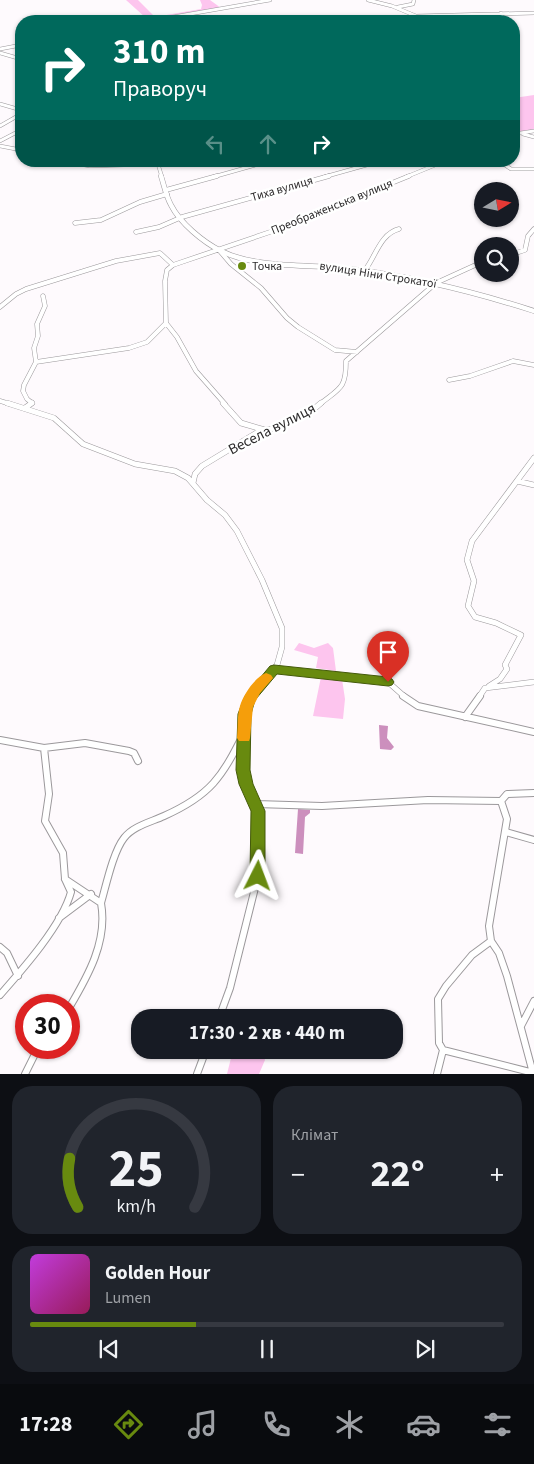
<!DOCTYPE html>
<html lang="uk">
<head>
<meta charset="utf-8">
<style>
	:root { --surface:#171b24; --page:#20242c; --text:#f1f3f6; --muted:#9ea1a6; --line:#363941; --accent:#688a0f }
	body { margin:0; font-family:"Source Sans 3",sans-serif; background:var(--page); color:var(--text); height:100vh; display:flex; flex-direction:column; font-size:19px; white-space:nowrap }
	* { box-sizing:border-box; margin:0 }
	p { font-size:16px; color:var(--muted) }
	.icon { flex:none; width:28px; height:28px; fill:none; stroke:currentColor; stroke-width:2; stroke-linecap:round; stroke-linejoin:round }
	.map { position:relative; height:1074px; overflow:hidden }
	.panel { display:flex; flex-direction:column; gap:12px; padding:12px; background:#0d0f14; flex:1 }
	.panel>* { flex:none }
	.hud { position:absolute; left:15px; top:15px; width:505px; height:152px; border-radius:20px; box-shadow:0 1px 4px #0004; background:#00695c; color:#fff; overflow:hidden }
	.needle { width:32px; rotate:80deg }
	.fabs { position:absolute; left:474px; top:182px; display:grid; gap:10px }
	.fabs a { display:grid; place-items:center; width:45px; height:45px; border-radius:50%; background:var(--surface); box-shadow:0 1px 4px #0004; font-size:25px }
	.speed { position:absolute; left:15px; top:994px; display:flex; gap:10px; font-size:25px; font-weight:700; text-align:center }
	.speed>* { display:grid; place-content:center; width:65px; height:65px; border-radius:50%; background:var(--surface); box-shadow:0 1px 4px #0004; line-height:1 }
	.speed .limit { border:8px solid #d22; background:#fff; color:#111 }
	.pin { position:absolute; display:grid; place-items:center; width:42px; height:42px; color:#fff; margin:-51px -21px; border-radius:50% 50% 50% 0; rotate:-45deg; box-shadow:0 0 5px #0007 }
	.pin .icon { rotate:45deg }
	.me { position:absolute; width:55px; margin:-28px; rotate:3deg; stroke-linejoin:round; filter:drop-shadow(0 0 4px #0008) }
	.turn { display:flex; align-items:center; gap:18px; height:105px; padding:0 15px; font-size:22px }
	.turn .icon { width:65px; height:65px; stroke-width:2.5 }
	.turn b { display:block; font-size:35px; line-height:42px }
	.lanes { display:flex; align-items:center; height:48px; padding:0 15px; background:#0003; justify-content:center; gap:25px; direction:ltr }
	.lanes .off { opacity:.35 }
	.big { font-size:38px; font-weight:700; line-height:1.1 }
	.panel .card { flex:1; display:flex; flex-direction:column; justify-content:center; gap:8px; min-width:0; padding:0 18px; border-radius:20px; background:var(--page) }
	.panel .dial { align-items:center; gap:0 }
	.dial svg { height:130px; overflow:visible; fill:none; stroke:var(--line); stroke-width:7; stroke-linecap:round; text-anchor:middle }
	.dial text { fill:var(--text); stroke:none }
	.song { display:flex; align-items:center; gap:15px }
	.cover { width:60px; height:60px; border-radius:8px; background:linear-gradient(135deg,hsl(290 70% 55%),hsl(330 70% 35%)) }
	.played { height:5px; border-radius:2px; background:linear-gradient(90deg,var(--accent) 35%,var(--line) 35%) }
	.keys { display:flex; justify-content:space-around; direction:ltr }
	.heat { display:flex; justify-content:space-between; align-items:center; font-size:28px; direction:ltr }
	.panel .tiles { flex:1; display:grid; gap:12px; grid-template-columns:1fr 1fr }
	.card:last-child { grid-column:span 2 }
	.trip { position:absolute; left:131px; top:1009px; width:272px; height:50px; border-radius:20px; background:var(--surface); box-shadow:0 1px 4px #0004; font-weight:700; line-height:50px; text-align:center }
	.tabs { display:flex; height:80px; justify-content:space-around; align-items:center; background:#090b0e; color:var(--muted) }
	.tabs .icon { width:35px; height:35px }
	.tabs .active { color:var(--accent) }
	.tabs b { font-size:22px; color:var(--text) }
	.map>svg:first-child { display:block }
	.green { fill:#fdc5ee }
	.water { fill:#cc8fbd }
	.lines { fill:none; stroke-linecap:round; stroke-linejoin:round }
	.minor-far3-casing { stroke:#9b989b; stroke-width:4 }
	.minor-far2-casing { stroke:#9b989b; stroke-width:5 }
	.minor-far1-casing { stroke:#9b989b; stroke-width:6 }
	.minor-casing { stroke:#9b989b; stroke-width:8 }
	.tertiary-far1-casing { stroke:#9b989b; stroke-width:4 }
	.tertiary-casing { stroke:#9b989b; stroke-width:5.5 }
	.minor-far3 { stroke:#fff; stroke-width:3 }
	.minor-far2 { stroke:#fff; stroke-width:4 }
	.minor-far1 { stroke:#fff; stroke-width:5 }
	.minor { stroke:#fff; stroke-width:6 }
	.tertiary-far1 { stroke:#fff; stroke-width:3 }
	.tertiary { stroke:#fff; stroke-width:4.5 }
	.route { fill:#688a0f; stroke:#445a0a }
	.slow { fill:#f59e0b }
	.poi-dot { fill:#688a0f; stroke:#fff; stroke-width:2 }
	.labels { text-anchor:middle; dominant-baseline:central; stroke-width:5; stroke-linejoin:round; paint-order:stroke }
	.far-street-label { font-size:12px; fill:#2c2a2b; stroke:#fff }
	.far-poi-label { font-size:12px; fill:#2c2a2b; stroke:#fff; text-anchor:start }
	.street-label { font-size:15px; fill:#2c2a2b; stroke:#fff }
</style>
</head>
<body>
<div class="map">
<svg width="534" height="1074" viewBox="0 0 534 1074">
	<rect width="100%" height="100%" fill="#fefafd"/>
	<path class="green" d="M126,0H138L155,17L201,9L202,5L200,0H210L221,8L131,21L146,18Z
		M534,95V130L516,132L514,131V98Z
		M299,643L314,648L328,643L333,648L336,671L316,668L318,657L294,650Z
		M321,677L342,679L345,699L343,719L313,716Z
		M233,1050H262L265,1060L259,1074H227Z"/>
	<path class="water" d="M379,725L388,726L387,738L394,747L391,750L380,749Z
		M298,809L310,810V813L305,817L303,854L295,853Z"/>
	<g class="lines">
		<defs>
			<path id="minor-far3" d="M368,0L392,6L416,16L534,13
				M398,7L413,4L414,0
				M501,13L503,21
				M0,104L21,110
				M0,126L21,114
				M514,134L534,131
				M523,134L534,137
				M0,141L21,130
				M0,146L21,150
				M62,161L90,166L158,164
				M499,161L511,169H534
				M213,177L270,161
				M324,177L381,161
				M406,177L445,161"/>
			<path id="minor-far2" d="M166,190L217,176
				M75,223L101,220L140,202L167,194
				M136,232L159,227L182,217L329,176
				M219,250L231,264L261,288L287,318L298,327L335,350L357,352
				M510,255L525,250L528,236L534,229
				M365,270C376,256 380,234 399,229
				M0,307L16,294L26,289L116,261L160,253L173,265
				M36,362L129,348L147,342L166,323
				M449,380L470,376L513,361L534,365
				M0,401L10,404
				M30,404L32,403L27,399L23,391L24,385L36,362L34,348L38,336L37,324L45,306L43,296
				M225,404L196,371L177,337L166,323L165,281L167,270L173,265L276,230L409,176
				M320,404C340,388 346,389 346,361L436,283L482,262"/>
			<path id="minor-far1" d="M7,403L54,418L83,444L135,464L175,471L188,478L207,500L225,515L237,531L262,580L282,628V647L277,665L250,697
				M223,403L241,423L265,430
				M25,408L32,403
				M517,481L534,485
				M193,483L195,474L202,466L258,432L283,426L308,414L321,403
				M274,669L388,682L405,697
				M489,686L500,679L507,669L505,665L521,635L496,623L475,617L468,606L474,581L467,560L472,541L534,458
				M479,697L485,688L534,682"/>
			<path id="minor" d="M403,696L418,706L534,732
				M465,717L480,696
				M0,740L44,748L85,743L129,751L134,753L138,761
				M256,804L322,806L428,800L501,801
				M506,832L534,840
				M65,879L101,903C108,941 88,976 69,1008
				M101,903C106,886 113,852 124,838C133,826 151,822 164,816C211,795 222,777 244,733
				M59,918L91,894
				M0,947L7,953L18,976
				M0,995C23,969 62,925 71,892L65,879L63,853L45,821L49,794L44,748
				M219,1018L230,988L258,876V811L246,784L243,770L245,714L252,696
				M521,1026L534,1001
				M443,1050L534,1073
				M533,1073L507,976L499,953L491,941L489,926L507,819L501,801L507,794L534,793
				M25,1074L38,1048
				M197,1074L206,1050
				M437,1074L443,1050L439,1043L438,999L446,986L472,955L491,941"/>
			<path id="tertiary-far1" d="M150,21L270,0
				M0,49L21,45
				M0,53L21,59
				M157,161L162,177"/>
			<path id="tertiary" d="M161,176C164,185 166,196 171,205C180,223 203,242 221,251C257,269 312,264 352,269C414,277 475,292 534,311"/>
		</defs>
		<use href="#minor-far3" class="minor-far3-casing"/>
		<use href="#minor-far2" class="minor-far2-casing"/>
		<use href="#minor-far1" class="minor-far1-casing"/>
		<use href="#minor" class="minor-casing"/>
		<use href="#tertiary-far1" class="tertiary-far1-casing"/>
		<use href="#tertiary" class="tertiary-casing"/>
		<use href="#minor-far3" class="minor-far3"/>
		<use href="#minor-far2" class="minor-far2"/>
		<use href="#minor-far1" class="minor-far1"/>
		<use href="#minor" class="minor"/>
		<use href="#tertiary-far1" class="tertiary-far1"/>
		<use href="#tertiary" class="tertiary"/>
	</g>
	<path class="route" d="M274,665L388,677L392,679L394,682L392,685L388,686L277,674L255,700L251,714L250,770L253,784L265,811V876L263,880L258,882L252,880L250,876L251,811L239,784L236,770L238,714L245,696L270,666Z"/>
	<path class="slow" d="M266,673L271,675L273,678L260,693L253,707L250,738L249,741H239L237,738C238,728 237,715 240,706C243,695 255,677 266,673Z"/>
	<circle class="poi-dot" cx="242" cy="266" r="5"/>
	<g class="labels">
		<g class="far-street-label">
			<text transform="translate(282 189) rotate(-16)">Тиха вулиця</text>
			<text transform="translate(332 207) rotate(-22)">Преображенська вулиця</text>
			<text transform="translate(378 275) rotate(9)">вулиця Ніни Строкатої</text>
		</g>
		<g class="far-poi-label">
			<text x="252" y="266">Точка</text>
		</g>
		<g class="street-label">
			<text transform="translate(272 429) rotate(-27)">Весела вулиця</text>
		</g>
	</g>
</svg>
<div class="fabs">
<a><svg class="needle" viewBox="-14 -14 28 28"><path d="M0-13l5 13h-10z" fill="#e53935"/><path d="M0 13l5-13h-10z" fill="#9ea1a6"/></svg></a>
<a><svg class="icon" aria-label="search" viewBox="0 0 24 24"><circle cx="10" cy="10" r="6"/><path d="M15 15l6 6"/></svg></a>
</div>
<div class="speed"><div class="limit">30</div></div>
<div class="pin" style="left:388px;top:682px;background:#d93025"><svg class="icon" aria-label="arrive" viewBox="0 0 24 24"><path d="M6 21V4h12l-3 4 3 4H6"/></svg></div>
<svg class="me" style="left:258px;top:876px" viewBox="-20 -20 40 40"><path d="M0-17L14 15 0 8-14 15z" fill="#688a0f" stroke="#fff" stroke-width="4"/></svg>
<div class="trip">17:30 · 2 хв · 440 m</div>
<div class="hud">
<div class="turn"><svg class="icon" aria-label="right" viewBox="0 0 24 24"><path d="M7 20v-9h11M14 6l5 5-5 5"/></svg><div><b>310 m</b>Праворуч</div></div>
<div class="lanes"><svg class="icon off" aria-label="left" viewBox="0 0 24 24"><path d="M17 20v-9H6M10 6l-5 5 5 5"/></svg><svg class="icon off" aria-label="ahead" viewBox="0 0 24 24"><path d="M12 20V5M6 11l6-6 6 6"/></svg><svg class="icon" aria-label="right" viewBox="0 0 24 24"><path d="M7 20v-9h11M14 6l5 5-5 5"/></svg></div>
</div>
</div>
<section class="panel">
<div class="tiles">
<div class="card dial"><svg viewBox="0 0 100 80">
<path d="M14 69A42 42 0 1 1 86 69"/>
<path d="M14 69A42 42 0 0 1 9 39" stroke="#688a0f"/>
<text x="50" y="56" font-size="32" font-weight="700">25</text>
<text x="50" y="72" font-size="11">km/h</text>
</svg></div>
<div class="card"><p>Клімат</p>
<div class="heat"><a>−</a><b class="big">22°</b><a>+</a></div>
</div>
<div class="card">
<div class="song"><i class="cover"></i><div><b>Golden Hour</b><p>Lumen</p></div></div>
<div class="played"></div>
<div class="keys"><svg class="icon" aria-label="previous" viewBox="0 0 24 24"><path d="M18 5L8 12l10 7zM5 5v14"/></svg><svg class="icon" aria-label="pause" viewBox="0 0 24 24"><path d="M8 5v14M16 5v14"/></svg><svg class="icon" aria-label="next" viewBox="0 0 24 24"><path d="M6 5l10 7-10 7zM19 5v14"/></svg></div>
</div>
</div>
</section>
<nav class="tabs">
<b>17:28</b>
<svg class="icon active" aria-label="directions" viewBox="0 0 24 24"><path d="M12 3l9 9-9 9-9-9zM9 14v-3h6M13 9l2 2-2 2"/></svg>
<svg class="icon" aria-label="music" viewBox="0 0 24 24"><path d="M9 18V5l10-2v13"/><circle cx="6" cy="18" r="3"/><circle cx="16" cy="16" r="3"/></svg>
<svg class="icon" aria-label="phone" viewBox="0 0 24 24"><path d="M5 4h4l2 5-3 2q2 4 5 5l2-3 5 2v4C11 20 4 13 5 4z"/></svg>
<svg class="icon" aria-label="climate" viewBox="0 0 24 24"><path d="M12 3v18M4 7l16 10M4 17L20 7"/></svg>
<svg class="icon" aria-label="car" viewBox="0 0 24 24"><path d="M5 17H2v-5l4-1 3-4h7l3 4 3 1v5h-3M9 17h6M6 11h13"/><circle cx="7" cy="17" r="2"/><circle cx="17" cy="17" r="2"/></svg>
<svg class="icon" aria-label="filters" viewBox="0 0 24 24"><path d="M4 7h16M4 17h16"/><circle cx="9" cy="7" r="2"/><circle cx="15" cy="17" r="2"/></svg>
</nav>
</body>
</html>
